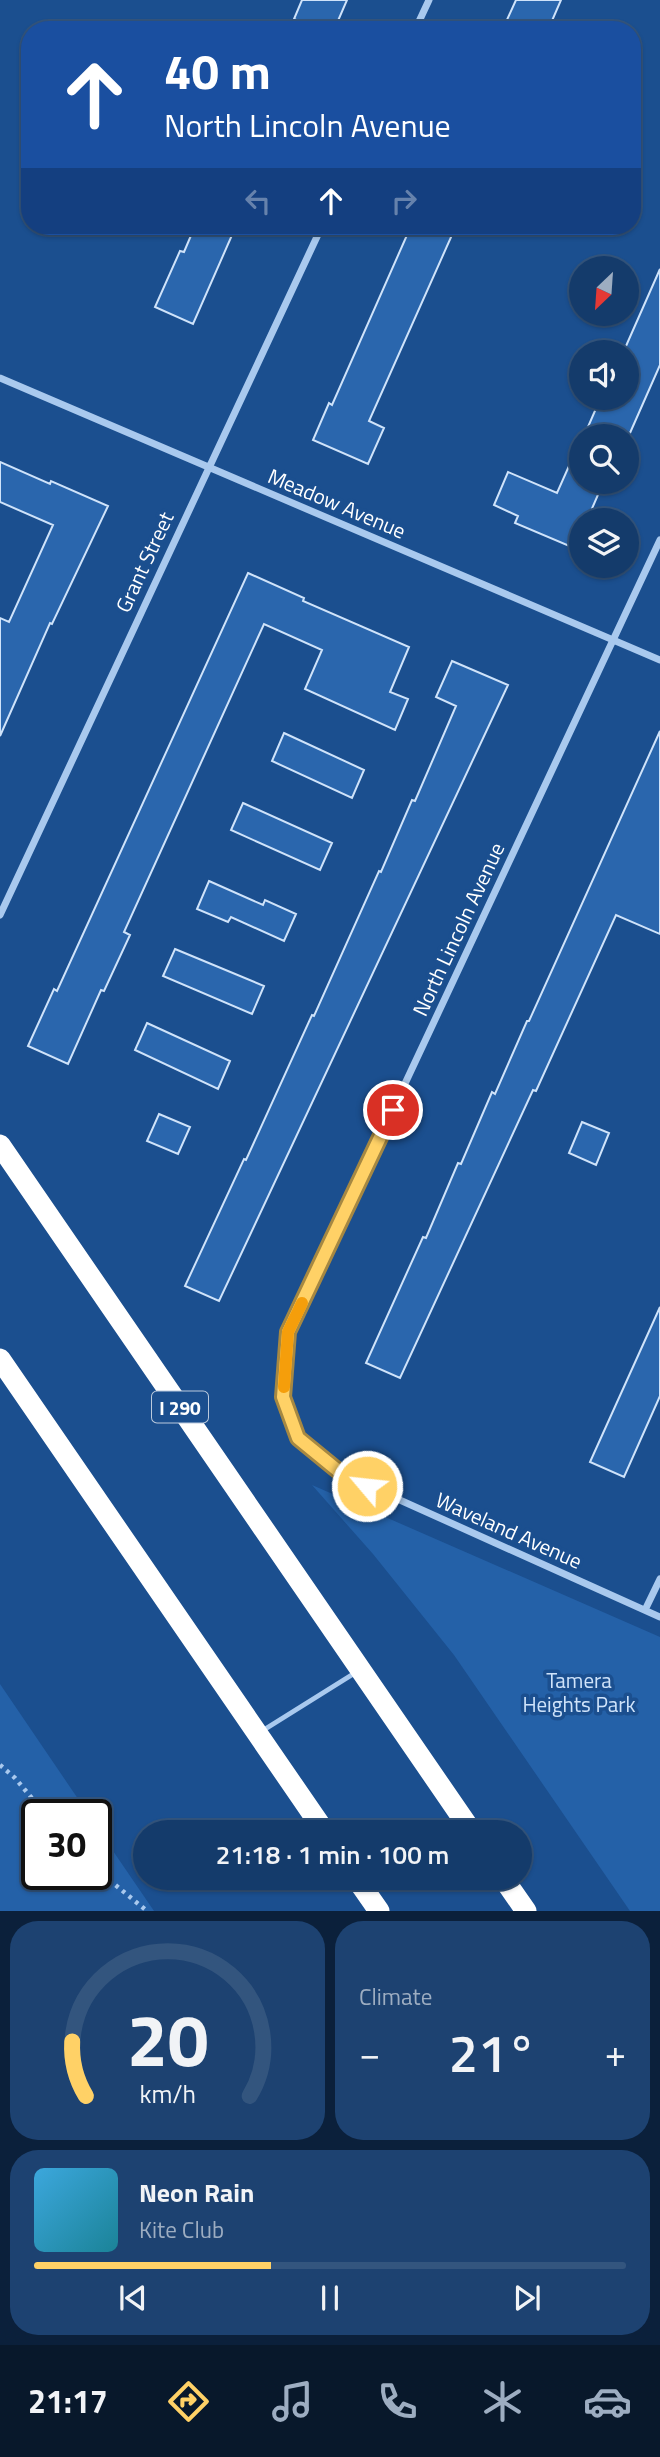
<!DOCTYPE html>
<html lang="en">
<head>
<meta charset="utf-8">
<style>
	:root { --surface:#143b6b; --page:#1d4271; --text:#f1f3f6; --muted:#9dadc1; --line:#33557e; --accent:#ffd166 }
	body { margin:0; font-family:"Titillium Web",sans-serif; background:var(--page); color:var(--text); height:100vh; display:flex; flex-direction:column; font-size:26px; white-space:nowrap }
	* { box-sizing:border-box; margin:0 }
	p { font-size:23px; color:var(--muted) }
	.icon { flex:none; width:38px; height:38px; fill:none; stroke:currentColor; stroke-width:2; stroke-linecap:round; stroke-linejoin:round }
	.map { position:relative; height:1911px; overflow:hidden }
	.details { display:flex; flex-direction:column; gap:10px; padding:10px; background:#0b203b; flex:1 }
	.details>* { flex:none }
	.banner { position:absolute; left:21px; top:21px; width:620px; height:214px; border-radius:28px; box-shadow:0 2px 5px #0004,0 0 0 2px var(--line); background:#1a4fa0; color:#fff; overflow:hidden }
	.needle { width:46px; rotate:205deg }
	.tools { position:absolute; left:569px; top:256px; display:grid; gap:14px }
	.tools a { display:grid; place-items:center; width:70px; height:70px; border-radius:50%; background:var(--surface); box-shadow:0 2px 5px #0004,0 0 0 2px var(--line); font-size:35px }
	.speed { position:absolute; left:21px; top:1799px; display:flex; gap:14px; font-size:35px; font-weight:700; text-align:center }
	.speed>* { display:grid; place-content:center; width:91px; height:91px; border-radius:50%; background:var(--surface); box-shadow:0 2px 5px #0004,0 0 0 2px var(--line); line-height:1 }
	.speed .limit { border:4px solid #111; border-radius:10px; background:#fff; color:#111 }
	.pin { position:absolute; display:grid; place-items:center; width:60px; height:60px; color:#fff; margin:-30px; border:4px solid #fff; border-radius:50%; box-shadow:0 2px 7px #0007 }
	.me { position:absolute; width:77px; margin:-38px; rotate:298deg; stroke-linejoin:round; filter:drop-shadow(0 0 5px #0008) }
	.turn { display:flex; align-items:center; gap:24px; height:147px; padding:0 28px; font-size:32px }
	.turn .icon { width:91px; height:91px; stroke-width:2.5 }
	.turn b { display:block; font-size:49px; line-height:60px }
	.lanes { display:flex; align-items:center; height:66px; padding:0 28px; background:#0003; justify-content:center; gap:35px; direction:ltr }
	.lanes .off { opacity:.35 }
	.big { font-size:52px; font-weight:600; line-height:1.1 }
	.details .card { flex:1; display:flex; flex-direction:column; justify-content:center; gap:10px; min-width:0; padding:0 24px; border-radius:28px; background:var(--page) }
	.details .dial { align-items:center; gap:0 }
	.dial svg { height:182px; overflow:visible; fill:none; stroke:var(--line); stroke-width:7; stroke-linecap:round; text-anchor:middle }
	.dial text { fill:var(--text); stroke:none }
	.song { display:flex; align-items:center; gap:21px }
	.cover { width:84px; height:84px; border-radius:10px; background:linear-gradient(135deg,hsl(200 70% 55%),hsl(190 70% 35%)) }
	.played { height:7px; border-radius:4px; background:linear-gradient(90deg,var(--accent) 40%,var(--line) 40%) }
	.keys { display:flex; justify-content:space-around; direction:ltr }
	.heat { display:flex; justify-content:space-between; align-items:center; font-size:38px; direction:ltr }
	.details .tiles { flex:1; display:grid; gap:10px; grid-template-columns:1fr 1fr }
	.card:last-child { grid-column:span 2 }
	.trip { position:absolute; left:133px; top:1820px; width:399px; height:70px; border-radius:35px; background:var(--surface); box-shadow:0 2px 5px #0004,0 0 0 2px var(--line); font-weight:600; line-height:70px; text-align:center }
	.tabs { display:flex; height:112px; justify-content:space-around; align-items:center; background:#08182b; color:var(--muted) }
	.tabs .icon { width:49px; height:49px }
	.tabs .selected { color:var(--accent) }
	.tabs b { font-size:32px; color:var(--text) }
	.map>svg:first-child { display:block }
	.green { fill:#2461a8 }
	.building { fill:#2a66ad; stroke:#cfe3fa; stroke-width:2 }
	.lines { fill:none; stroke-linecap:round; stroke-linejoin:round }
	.path { stroke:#a9c9ee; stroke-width:4.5; stroke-dasharray:3.5 5; stroke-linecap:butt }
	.lane { stroke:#a9c9ee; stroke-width:5 }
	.street { stroke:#a9c9ee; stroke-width:7 }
	.highway { stroke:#fff; stroke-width:21 }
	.route-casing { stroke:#a68842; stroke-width:18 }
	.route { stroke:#ffd166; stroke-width:12 }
	.slow { stroke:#f59e0b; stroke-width:12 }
	.labels { text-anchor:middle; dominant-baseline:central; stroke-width:7; stroke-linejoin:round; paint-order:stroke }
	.shield { fill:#1b4f8f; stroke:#bbcadd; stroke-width:2 }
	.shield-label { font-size:19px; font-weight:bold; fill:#fff }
	.street-label { font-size:21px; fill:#fff; stroke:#1b4f8f }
	.park-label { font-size:21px; fill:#cfe3fa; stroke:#1b4f8f }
</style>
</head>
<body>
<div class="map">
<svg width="660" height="1911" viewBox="0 0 660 1911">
	<rect width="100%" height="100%" fill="#1b4f8f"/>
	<path class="green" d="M312,1485L660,1637V1911H630L454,1655L373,1554Z
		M0,1684L89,1815H37V1874H96V1826L154,1911H0Z"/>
	<path class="building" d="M302,0H347L334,30H319L294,19Z
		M516,0H561L548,30H524L506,22Z
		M195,226H236L193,324L155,307L180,251L184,252Z
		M411,226H456L369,421L384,428L368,464L313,440L329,403L332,405Z
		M660,269V365L626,442V436H584L601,397H626V346Z
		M581,439V481H604L587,520H581V533L574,548L515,523L518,516L494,505L508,472L557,493Z
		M0,462L50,484L51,481L108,506L52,624L50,623L0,736V618L9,622L53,525L0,502Z
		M248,573L304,598L303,601L409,647L390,692L408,699L395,730L305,689L322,650L264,624L124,932L130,935L104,991L101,990L68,1064L28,1046L54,989L57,991Z
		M452,661L508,685L219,1301L185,1286L244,1159L246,1160L312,1015L314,1016L379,871L381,872L412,800L415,801L456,706L436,697Z
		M660,731V934L616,915L536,1091L533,1090L400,1378L366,1363L423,1237L426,1238L458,1163L461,1164L492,1092L495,1094L527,1021H529Z
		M284,733L364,770L352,798L272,761Z
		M243,803L332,843L320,870L231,830Z
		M209,881L263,905L265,900L296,914L284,941L231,917L228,922L197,909Z
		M175,949L264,986L252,1014L163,976Z
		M147,1023L230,1061L218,1089L135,1050Z
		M159,1114L190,1127L178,1154L147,1141Z
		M582,1122L609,1133L596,1165L569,1153Z
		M660,1307V1396L624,1477L590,1462Z"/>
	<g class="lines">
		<path class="path" d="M0,1765L15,1778L46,1815
			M96,1869L147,1911"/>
		<path class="lane" d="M262,1731L358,1671"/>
		<path class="street" d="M415,30L429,0
			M0,378L660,660
			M660,540L288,1333L283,1397L298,1438L342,1474L660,1617
			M0,915L322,226
			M645,1610L660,1579"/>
		<path class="highway" d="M0,1145L472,1832
			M0,1359L325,1832
			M356,1878L379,1911
			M503,1878L526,1911"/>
	</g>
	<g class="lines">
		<defs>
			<path id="route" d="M367,1486L342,1474L298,1438L283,1397L288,1332L393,1110"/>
		</defs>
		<use href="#route" class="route-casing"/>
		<use href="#route" class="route"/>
		<path class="slow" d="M284,1387L288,1332L302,1303"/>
	</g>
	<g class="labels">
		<rect class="shield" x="152" y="1391.5" width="56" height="31" rx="5"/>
		<g class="shield-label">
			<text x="180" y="1407">I 290</text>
		</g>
		<g class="street-label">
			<text transform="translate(337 503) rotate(23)">Meadow Avenue</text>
			<text transform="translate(144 562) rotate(-65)">Grant Street</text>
			<text transform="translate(458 929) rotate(-65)">North Lincoln Avenue</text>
			<text transform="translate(509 1530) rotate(24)">Waveland Avenue</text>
		</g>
		<g class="park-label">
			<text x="579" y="1680">Tamera<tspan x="579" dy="24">Heights Park</tspan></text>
		</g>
	</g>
</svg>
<div class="tools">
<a><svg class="needle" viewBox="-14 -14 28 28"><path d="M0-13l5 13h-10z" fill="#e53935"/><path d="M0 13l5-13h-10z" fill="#9dadc1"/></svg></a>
<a><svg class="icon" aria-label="sound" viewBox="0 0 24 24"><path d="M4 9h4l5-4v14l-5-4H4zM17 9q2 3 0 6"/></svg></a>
<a><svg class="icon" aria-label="search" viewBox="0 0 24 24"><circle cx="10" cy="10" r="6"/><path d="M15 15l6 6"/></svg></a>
<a><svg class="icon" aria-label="layers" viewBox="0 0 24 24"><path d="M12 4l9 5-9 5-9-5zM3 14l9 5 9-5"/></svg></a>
</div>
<div class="speed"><div class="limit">30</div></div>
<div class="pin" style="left:393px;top:1110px;background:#d93025"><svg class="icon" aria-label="arrive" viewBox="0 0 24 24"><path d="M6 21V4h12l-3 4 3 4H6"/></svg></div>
<svg class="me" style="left:367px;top:1486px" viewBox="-20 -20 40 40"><circle r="17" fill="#ffd166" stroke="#fff" stroke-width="3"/><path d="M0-11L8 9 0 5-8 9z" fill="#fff"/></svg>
<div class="trip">21:18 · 1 min · 100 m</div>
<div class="banner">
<div class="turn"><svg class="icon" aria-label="ahead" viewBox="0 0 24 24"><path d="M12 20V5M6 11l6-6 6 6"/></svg><div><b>40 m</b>North Lincoln Avenue</div></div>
<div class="lanes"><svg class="icon off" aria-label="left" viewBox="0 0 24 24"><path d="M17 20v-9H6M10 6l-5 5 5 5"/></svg><svg class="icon" aria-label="ahead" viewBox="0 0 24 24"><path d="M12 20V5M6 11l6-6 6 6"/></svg><svg class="icon off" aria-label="right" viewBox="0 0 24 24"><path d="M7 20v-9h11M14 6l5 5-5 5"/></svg></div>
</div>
</div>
<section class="details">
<div class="tiles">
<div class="card dial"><svg viewBox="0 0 100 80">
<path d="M14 69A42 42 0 1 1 86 69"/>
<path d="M14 69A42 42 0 0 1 8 45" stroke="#ffd166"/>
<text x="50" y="56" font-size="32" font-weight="700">20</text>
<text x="50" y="72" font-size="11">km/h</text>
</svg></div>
<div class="card"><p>Climate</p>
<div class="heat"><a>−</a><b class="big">21°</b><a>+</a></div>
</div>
<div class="card">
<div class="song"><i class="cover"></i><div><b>Neon Rain</b><p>Kite Club</p></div></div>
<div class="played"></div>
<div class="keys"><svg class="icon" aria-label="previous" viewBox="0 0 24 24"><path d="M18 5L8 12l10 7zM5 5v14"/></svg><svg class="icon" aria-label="pause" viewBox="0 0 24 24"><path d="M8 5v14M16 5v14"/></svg><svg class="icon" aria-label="next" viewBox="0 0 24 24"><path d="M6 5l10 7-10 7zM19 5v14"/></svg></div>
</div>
</div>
</section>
<nav class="tabs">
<b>21:17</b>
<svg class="icon selected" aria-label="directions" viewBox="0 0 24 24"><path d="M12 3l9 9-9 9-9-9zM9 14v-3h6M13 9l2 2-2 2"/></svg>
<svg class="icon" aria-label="music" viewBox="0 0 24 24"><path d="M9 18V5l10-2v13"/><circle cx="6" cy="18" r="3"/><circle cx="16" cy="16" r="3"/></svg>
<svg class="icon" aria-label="phone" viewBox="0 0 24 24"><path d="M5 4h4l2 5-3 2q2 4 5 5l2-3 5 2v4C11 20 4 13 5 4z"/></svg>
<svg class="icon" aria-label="climate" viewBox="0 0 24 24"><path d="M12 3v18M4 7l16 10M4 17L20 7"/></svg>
<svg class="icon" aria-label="car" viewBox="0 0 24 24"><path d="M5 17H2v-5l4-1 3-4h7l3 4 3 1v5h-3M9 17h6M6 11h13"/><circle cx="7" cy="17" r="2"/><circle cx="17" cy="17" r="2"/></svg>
</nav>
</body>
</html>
